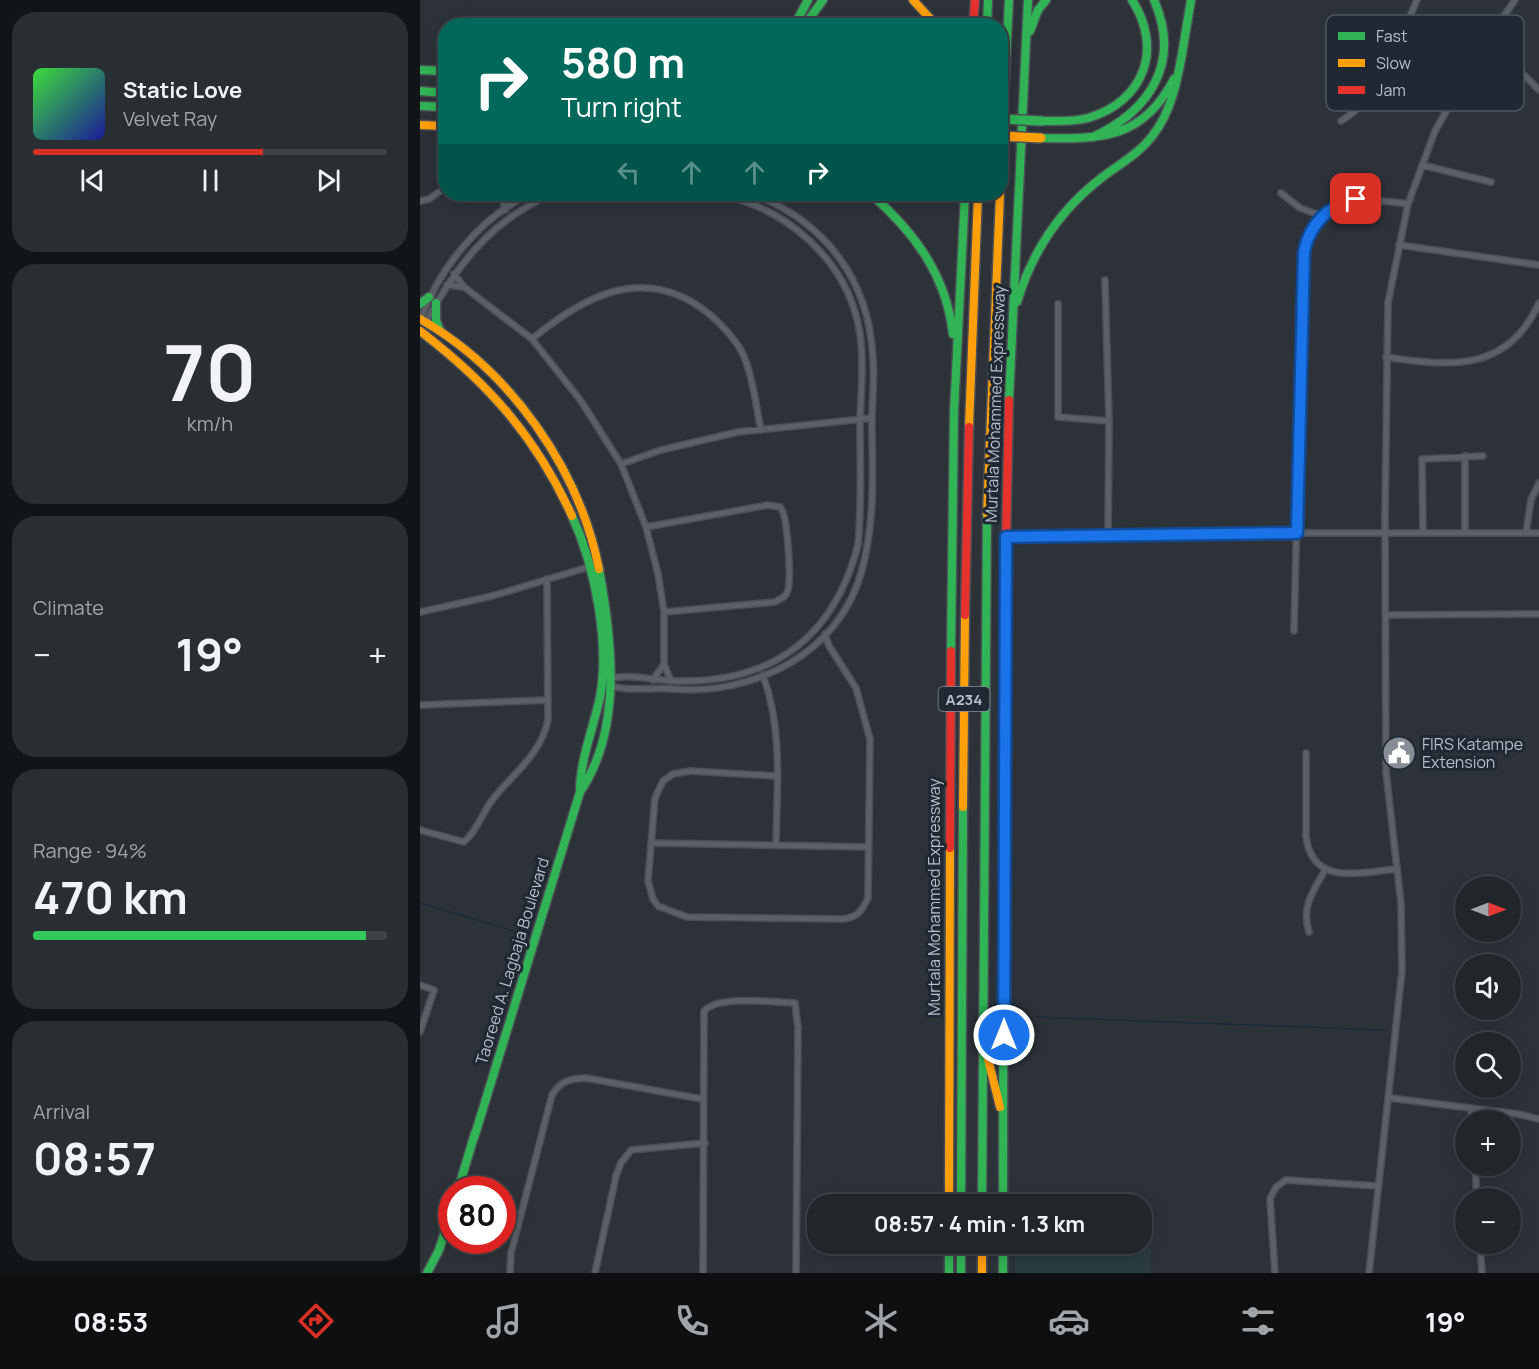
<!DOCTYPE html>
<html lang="en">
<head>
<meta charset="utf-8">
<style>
	:root { --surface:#21262a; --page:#292e32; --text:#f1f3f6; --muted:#a2a5a8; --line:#3e4347; --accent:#d93025 }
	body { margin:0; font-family:Manrope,sans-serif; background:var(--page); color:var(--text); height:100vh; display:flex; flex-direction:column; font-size:22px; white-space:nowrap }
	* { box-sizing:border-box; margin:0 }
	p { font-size:20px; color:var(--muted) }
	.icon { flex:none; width:33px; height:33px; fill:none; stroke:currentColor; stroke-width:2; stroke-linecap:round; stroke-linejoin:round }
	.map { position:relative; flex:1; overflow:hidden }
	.details { display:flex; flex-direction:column; gap:12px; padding:12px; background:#121517; width:420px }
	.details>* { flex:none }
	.guide { position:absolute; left:18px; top:18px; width:570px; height:183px; border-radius:24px; box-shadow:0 3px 15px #0003,0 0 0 2px var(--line); background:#00695c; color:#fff; overflow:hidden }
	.needle { width:39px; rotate:90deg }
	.buttons { position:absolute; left:1035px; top:876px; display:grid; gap:12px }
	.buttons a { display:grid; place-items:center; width:66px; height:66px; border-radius:50%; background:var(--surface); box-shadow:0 3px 15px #0003,0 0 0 2px var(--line); font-size:30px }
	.speed { position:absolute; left:18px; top:1176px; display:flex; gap:12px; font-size:30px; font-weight:700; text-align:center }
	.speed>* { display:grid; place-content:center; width:78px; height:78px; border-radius:50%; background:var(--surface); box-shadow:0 3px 15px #0003,0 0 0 2px var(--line); line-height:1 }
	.speed .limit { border:9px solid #d22; background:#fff; color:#111 }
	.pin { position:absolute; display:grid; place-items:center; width:51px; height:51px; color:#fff; margin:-26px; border-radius:12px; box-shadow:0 3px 9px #0006 }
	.me { position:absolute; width:66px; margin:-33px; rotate:0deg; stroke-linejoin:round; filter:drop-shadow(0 0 4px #0008) }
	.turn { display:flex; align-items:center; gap:21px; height:126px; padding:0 24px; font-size:27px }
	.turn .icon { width:78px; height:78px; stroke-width:2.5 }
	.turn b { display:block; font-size:42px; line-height:51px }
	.lanes { display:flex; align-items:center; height:57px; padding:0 24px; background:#0003; justify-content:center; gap:30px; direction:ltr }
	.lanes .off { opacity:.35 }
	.big { font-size:45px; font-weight:700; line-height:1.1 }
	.details .widget { flex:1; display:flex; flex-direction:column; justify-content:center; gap:9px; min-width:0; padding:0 21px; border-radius:24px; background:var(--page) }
	.details .dial { align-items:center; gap:0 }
	.dial b { font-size:78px; line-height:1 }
	.song { display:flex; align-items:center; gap:18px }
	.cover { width:72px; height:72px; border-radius:9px; background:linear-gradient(135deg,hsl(120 70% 55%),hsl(240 70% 35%)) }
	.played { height:6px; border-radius:3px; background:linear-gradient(90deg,var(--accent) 65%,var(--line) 65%) }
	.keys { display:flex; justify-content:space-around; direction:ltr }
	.heat { display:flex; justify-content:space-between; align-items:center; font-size:33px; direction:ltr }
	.charge { height:9px; border-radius:4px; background:linear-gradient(90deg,#34c759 94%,var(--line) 0) }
	.trip { position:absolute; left:387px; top:1194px; width:345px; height:60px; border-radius:24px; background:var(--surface); box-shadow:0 3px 15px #0003,0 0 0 2px var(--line); font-weight:700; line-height:60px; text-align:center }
	.menu { display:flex; height:96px; justify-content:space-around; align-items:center; background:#0d0f11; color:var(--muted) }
	.menu .icon { width:42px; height:42px }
	.menu .active { color:var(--accent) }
	.menu b { font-size:27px; color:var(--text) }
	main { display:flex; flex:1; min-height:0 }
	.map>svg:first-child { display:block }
	.green { fill:#293c3e }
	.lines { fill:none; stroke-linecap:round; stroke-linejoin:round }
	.stream { stroke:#1b2a3b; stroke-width:1.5 }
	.street-casing { stroke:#4a4e55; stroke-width:8 }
	.fast-casing { stroke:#4a4e55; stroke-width:11 }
	.slow-casing { stroke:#4a4e55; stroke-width:11 }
	.jam-casing { stroke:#4a4e55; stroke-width:11 }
	.street { stroke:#5b6067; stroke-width:5 }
	.fast { stroke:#30b455; stroke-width:8 }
	.slow { stroke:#ff9f0a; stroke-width:8 }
	.jam { stroke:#e5322d; stroke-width:8 }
	.fast-bridge-casing { stroke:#4a4e55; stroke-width:12; stroke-linecap:butt }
	.slow-bridge-casing { stroke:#4a4e55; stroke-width:12; stroke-linecap:butt }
	.fast-bridge { stroke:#30b455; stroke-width:9 }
	.slow-bridge { stroke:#ff9f0a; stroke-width:9 }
	.route-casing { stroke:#114b97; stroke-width:15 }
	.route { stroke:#1a73e8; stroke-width:10 }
	.labels { text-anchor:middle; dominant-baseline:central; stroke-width:6; stroke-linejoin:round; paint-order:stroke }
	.shield { fill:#1f2833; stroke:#89919c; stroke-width:1.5 }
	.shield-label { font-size:15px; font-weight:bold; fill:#b6bec9 }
	.street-label { font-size:16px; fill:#b6bec9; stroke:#1f2833 }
	.poi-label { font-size:16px; fill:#b6bec9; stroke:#1f2833; text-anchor:start }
	.key { fill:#1f2833; stroke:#4c5560; stroke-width:1.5 }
	.key-label { font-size:16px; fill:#b6bec9 }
</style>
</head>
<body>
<main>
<section class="details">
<div class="widget">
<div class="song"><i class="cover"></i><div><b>Static Love</b><p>Velvet Ray</p></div></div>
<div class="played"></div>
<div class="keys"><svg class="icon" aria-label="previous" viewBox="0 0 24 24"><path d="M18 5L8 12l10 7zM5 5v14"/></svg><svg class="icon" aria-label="pause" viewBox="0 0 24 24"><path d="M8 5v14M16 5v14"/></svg><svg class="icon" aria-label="next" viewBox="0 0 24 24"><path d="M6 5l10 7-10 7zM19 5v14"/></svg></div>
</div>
<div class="widget dial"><b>70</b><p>km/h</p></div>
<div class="widget"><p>Climate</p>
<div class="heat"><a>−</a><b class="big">19°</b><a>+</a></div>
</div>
<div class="widget"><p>Range · 94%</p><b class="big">470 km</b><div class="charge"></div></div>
<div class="widget"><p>Arrival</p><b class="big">08:57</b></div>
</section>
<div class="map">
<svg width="1119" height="1273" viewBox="0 0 1119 1273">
	<rect width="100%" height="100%" fill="#2c3238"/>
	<path class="green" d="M730,1222L731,1273H595V1244H722V1223Z"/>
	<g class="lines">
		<path class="stream" d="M0,903L94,931
			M617,1017L962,1030"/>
		<defs>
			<path id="street" d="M1061,49L1104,75L1119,90
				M921,121C964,95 977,45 997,0
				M1002,165L1071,182
				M861,193L880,208L902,216
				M81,194L85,210
				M0,201L9,199L26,187
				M979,245L1119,265
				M34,274L44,287L112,339L161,401L201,464L226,527L238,574L244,612V664L251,681
				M685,280L689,421L688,535
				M27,285L44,287
				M638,304V417L689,421
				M1,319C19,268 61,217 110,194
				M6,322C36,266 73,218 133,194
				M112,339C165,295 226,263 288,313C302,325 318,341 325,359C334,382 336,407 341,430
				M966,357C1031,367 1088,372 1119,303
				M201,464L241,450L318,432L452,418
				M226,527L348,505L360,507C368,514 371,578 368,590C366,597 361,599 355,602L244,612
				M1003,533L1002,459L1063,456
				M1045,533V456
				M1106,533L1111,500L1119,483
				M586,537L877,533H1119
				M0,612L72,596L172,566
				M966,615L1119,614
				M874,631L883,266C888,197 932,196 988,204
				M343,675C363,730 357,788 356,845
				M189,679C204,673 240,681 257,681C353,683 414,637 438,545C442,504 440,462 440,421C441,392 444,363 440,334C429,261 366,206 295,194
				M233,680L244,664
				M189,685C206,692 233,687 252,689C333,696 420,654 442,570C454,526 453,480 452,435C451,409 455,383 453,358C449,279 405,222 333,194
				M0,705L128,700
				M886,753V836C892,887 939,872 977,869
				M357,776L270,771L253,774L243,781L235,798L228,881L233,899L238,906L267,917L423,919C438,917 441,912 448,898L450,739L436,688L409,646L405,634
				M0,830L44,842C58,830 62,813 73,799C94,773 121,754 128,720L127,579
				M232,843L447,847
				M889,932C881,907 893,891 905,870
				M0,985L14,990L0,1032
				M970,1098L1098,1114L1119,1119
				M1051,1109L1052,1120
				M1055,1166L1057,1198
				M1060,1244L1062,1273
				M90,1273L91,1253L132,1095C141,1080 150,1079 166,1078L282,1099
				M175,1273L196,1176L201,1163L211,1150L285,1143
				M283,1273L284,1011C299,995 353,1002 375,1003L378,1028L376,1273
				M855,1273L850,1199L856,1187L866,1180L958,1186
				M949,1273L982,971L981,903L966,772L965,515L968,303L988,204L1015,131L1061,49L1095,0"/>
			<path id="fast" d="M374,26L388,0
				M384,26L403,0
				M567,26L568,0
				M610,31L618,10L626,0
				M762,54L771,0
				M0,70L26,71
				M0,91L26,93
				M0,106L26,107
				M622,121C637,121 653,122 668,118C725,101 743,48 712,0
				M673,137C731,110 761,62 734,0
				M621,138C682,139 723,139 754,79
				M580,181L589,0
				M451,194C495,233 526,275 533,334
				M597,302C612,252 639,211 680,179C698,165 719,154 733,135C751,112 757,82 762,54
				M16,303V320L20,331
				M0,304L9,297
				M589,400L608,0
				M531,651L534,412L545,194
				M160,792C203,729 192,640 179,569
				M54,1138L160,792C160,759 173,730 180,697C190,643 175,566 152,516
				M38,1190L55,1133
				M541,1204L543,807
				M562,1204L567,514
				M583,1204L584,639
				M529,1244V1273
				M541,1244V1273
				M583,1244V1273
				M7,1273L19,1250L32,1210"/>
			<path id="slow" d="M493,0L517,26
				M0,125L26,126
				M0,319C90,370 159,468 179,569
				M0,331C69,384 116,437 152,516
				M549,427L558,194
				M567,514L580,194
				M543,807L545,615
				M567,1055L580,1107
				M529,1204L530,848
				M562,1244V1273"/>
			<path id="jam" d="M553,26L555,0
				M545,615L549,427
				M584,639L589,400
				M530,848L531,651"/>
		</defs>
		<use href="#street" class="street-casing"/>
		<use href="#fast" class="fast-casing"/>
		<use href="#slow" class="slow-casing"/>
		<use href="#jam" class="jam-casing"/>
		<use href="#street" class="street"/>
		<use href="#fast" class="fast"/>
		<use href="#slow" class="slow"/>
		<use href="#jam" class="jam"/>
		<defs>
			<path id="fast-bridge" d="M580,119L622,121"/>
			<path id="slow-bridge" d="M580,136L621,138"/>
		</defs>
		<use href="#fast-bridge" class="fast-bridge-casing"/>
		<use href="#slow-bridge" class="slow-bridge-casing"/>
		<use href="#fast-bridge" class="fast-bridge"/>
		<use href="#slow-bridge" class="slow-bridge"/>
	</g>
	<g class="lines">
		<defs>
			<path id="route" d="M584,1035L586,537L877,533L884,252C890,223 908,206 936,199"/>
		</defs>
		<use href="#route" class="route-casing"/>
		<use href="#route" class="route"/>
	</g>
	<defs>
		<symbol id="civic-disc" viewBox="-11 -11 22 22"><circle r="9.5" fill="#868d96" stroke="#1f2833"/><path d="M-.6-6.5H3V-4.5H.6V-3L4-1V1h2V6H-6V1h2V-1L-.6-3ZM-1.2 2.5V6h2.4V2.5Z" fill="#fff"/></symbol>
	</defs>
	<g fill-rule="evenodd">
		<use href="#civic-disc" x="960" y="734" width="38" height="38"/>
	</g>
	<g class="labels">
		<rect class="shield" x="518.5" y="687" width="51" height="24" rx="4.5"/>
		<g class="shield-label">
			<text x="544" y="699">A234</text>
		</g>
		<g class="street-label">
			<text transform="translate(575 404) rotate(-88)">Murtala Mohammed Expressway</text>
			<text transform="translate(514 897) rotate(-90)">Murtala Mohammed Expressway</text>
			<text transform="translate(92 961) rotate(-73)">Taoreed A. Lagbaja Boulevard</text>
		</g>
		<g class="poi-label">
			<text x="1002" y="744">FIRS Katampe<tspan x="1002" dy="18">Extension</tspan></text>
		</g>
	</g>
	<rect x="906" y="15" width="198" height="96" rx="9" class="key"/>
	<rect x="918" y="32" width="27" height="8" fill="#30b455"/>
	<rect x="918" y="59" width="27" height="8" fill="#ff9f0a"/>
	<rect x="918" y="86" width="27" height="8" fill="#e5322d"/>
	<g class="key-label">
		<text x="956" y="42">Fast</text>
		<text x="956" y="69">Slow</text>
		<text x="956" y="96">Jam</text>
	</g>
</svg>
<div class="buttons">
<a><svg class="needle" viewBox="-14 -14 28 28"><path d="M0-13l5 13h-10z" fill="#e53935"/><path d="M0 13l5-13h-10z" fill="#a2a5a8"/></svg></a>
<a><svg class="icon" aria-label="sound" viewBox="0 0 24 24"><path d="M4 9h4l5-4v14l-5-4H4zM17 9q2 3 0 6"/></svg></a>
<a><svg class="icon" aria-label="search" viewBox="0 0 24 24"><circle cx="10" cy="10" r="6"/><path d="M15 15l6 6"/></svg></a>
<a>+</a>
<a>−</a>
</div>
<div class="speed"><div class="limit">80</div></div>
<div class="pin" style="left:936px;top:199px;background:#d93025"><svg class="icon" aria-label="arrive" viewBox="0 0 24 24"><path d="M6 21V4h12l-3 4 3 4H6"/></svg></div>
<svg class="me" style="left:584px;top:1035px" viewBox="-20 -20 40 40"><circle r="17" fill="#1a73e8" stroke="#fff" stroke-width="3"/><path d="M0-11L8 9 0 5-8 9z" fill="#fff"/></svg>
<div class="trip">08:57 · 4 min · 1.3 km</div>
<div class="guide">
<div class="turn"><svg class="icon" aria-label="right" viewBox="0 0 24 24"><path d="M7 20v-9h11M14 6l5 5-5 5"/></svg><div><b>580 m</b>Turn right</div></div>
<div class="lanes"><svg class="icon off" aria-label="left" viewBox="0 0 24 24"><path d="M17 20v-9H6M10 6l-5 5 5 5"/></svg><svg class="icon off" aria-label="ahead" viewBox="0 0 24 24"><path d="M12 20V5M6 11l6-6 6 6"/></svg><svg class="icon off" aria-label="ahead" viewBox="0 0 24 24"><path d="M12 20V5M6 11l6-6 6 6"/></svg><svg class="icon" aria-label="right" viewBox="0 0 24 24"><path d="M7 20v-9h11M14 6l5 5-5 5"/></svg></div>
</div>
</div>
</main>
<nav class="menu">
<b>08:53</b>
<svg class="icon active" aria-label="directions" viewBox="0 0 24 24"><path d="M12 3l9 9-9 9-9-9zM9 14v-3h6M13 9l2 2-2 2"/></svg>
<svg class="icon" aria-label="music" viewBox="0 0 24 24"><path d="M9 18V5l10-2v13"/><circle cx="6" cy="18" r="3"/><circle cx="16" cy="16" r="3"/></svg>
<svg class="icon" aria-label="phone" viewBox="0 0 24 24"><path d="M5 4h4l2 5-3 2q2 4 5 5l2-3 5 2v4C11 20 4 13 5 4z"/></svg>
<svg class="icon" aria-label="climate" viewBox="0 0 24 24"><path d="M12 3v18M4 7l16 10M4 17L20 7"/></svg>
<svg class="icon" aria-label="car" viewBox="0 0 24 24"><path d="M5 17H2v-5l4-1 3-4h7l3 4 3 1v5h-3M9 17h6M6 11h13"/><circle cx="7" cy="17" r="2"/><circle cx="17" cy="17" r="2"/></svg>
<svg class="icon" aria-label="filters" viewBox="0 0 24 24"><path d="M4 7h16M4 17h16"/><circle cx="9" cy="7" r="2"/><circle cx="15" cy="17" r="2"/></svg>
<b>19°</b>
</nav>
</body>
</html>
